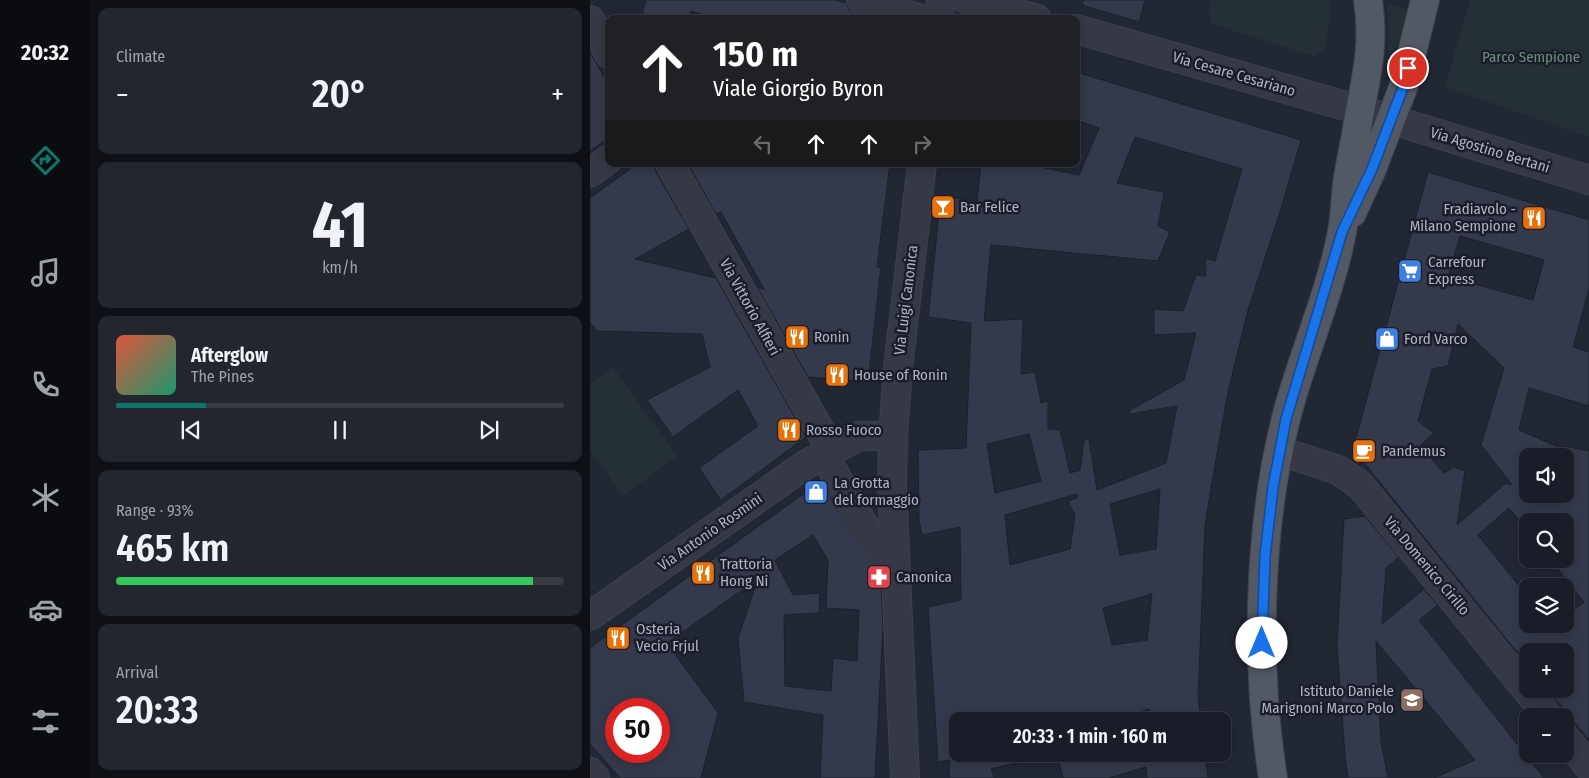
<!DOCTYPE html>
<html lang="en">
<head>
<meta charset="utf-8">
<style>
	:root { --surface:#1a1d27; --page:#23262f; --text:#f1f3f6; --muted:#9fa2a7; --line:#383b44; --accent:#0f766e }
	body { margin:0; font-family:"Fira Sans Condensed",sans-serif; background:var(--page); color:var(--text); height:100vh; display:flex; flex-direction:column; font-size:19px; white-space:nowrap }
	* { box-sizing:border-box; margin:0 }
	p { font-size:16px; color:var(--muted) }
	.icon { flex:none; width:28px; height:28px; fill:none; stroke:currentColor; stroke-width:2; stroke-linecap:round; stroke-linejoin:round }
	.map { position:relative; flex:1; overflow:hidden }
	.drawer { display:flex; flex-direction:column; gap:8px; padding:8px; background:#0e1015; width:500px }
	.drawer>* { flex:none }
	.hud { position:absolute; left:15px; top:15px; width:475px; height:152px; border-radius:10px; box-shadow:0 2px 12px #0003,0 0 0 1px var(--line); background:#202124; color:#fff; overflow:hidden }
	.buttons { position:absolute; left:929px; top:448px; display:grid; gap:10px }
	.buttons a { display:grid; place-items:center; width:55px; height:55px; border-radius:10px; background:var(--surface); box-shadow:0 2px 12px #0003,0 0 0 1px var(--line); font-size:25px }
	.speed { position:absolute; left:15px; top:698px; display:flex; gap:10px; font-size:25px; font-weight:700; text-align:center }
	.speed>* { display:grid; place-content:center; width:65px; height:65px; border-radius:50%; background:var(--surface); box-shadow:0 2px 12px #0003,0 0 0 1px var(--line); line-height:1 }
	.speed .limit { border:8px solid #d22; background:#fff; color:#111 }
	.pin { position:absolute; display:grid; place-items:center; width:42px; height:42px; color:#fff; margin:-21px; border:2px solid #fff; border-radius:50%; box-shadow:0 1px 5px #0007 }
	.me { position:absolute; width:55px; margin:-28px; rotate:0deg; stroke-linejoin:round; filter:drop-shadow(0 0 4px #0008) }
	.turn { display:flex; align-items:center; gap:18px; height:105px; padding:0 25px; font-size:22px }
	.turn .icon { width:65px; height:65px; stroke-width:2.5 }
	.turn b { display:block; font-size:35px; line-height:42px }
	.lanes { display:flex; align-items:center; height:48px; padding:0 25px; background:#0003; justify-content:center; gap:25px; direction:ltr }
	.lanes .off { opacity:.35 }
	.big { font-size:38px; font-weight:600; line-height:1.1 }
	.drawer .tile { flex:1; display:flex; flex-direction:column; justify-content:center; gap:8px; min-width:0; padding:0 18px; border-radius:10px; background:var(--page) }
	.drawer .dial { align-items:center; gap:0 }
	.dial b { font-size:65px; line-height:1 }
	.song { display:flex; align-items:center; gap:15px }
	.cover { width:60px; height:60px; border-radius:8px; background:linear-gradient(135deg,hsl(10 70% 55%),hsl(160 70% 35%)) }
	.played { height:5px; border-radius:2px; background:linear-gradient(90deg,var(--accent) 20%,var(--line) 20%) }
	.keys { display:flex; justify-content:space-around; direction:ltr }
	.heat { display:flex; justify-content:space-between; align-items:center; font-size:28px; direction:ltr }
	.charge { height:8px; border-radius:4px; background:linear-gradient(90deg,#34c759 93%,var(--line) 0) }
	.trip { position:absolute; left:359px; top:712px; width:282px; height:50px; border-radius:10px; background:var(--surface); box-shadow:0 2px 12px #0003,0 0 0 1px var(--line); font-weight:600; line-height:50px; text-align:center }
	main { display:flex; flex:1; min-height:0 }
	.dock { display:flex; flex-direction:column; width:90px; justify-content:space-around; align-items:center; background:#0a0c10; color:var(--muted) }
	.dock .icon { width:35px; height:35px }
	.dock .selected { color:var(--accent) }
	.dock b { font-size:22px; color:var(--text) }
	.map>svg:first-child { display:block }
	.green { fill:#243036 }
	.building { fill:#343a4b; stroke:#1c202c; fill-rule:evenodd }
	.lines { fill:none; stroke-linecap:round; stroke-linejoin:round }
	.minor-casing { stroke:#3e424f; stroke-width:30 }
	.major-casing { stroke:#3e424f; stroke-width:30 }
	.minor { stroke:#353945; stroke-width:28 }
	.major { stroke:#535865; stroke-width:28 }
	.route-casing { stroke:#114b97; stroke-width:12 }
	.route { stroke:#1a73e8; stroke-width:9 }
	.labels { text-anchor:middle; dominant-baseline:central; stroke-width:5; stroke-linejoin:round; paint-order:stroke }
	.park-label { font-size:15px; fill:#6a9079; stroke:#1b1e2a }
	.street-label { font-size:15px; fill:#afb3c2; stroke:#1b1e2a }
	.poi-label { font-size:15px; fill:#afb3c2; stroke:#1b1e2a; text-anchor:start }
</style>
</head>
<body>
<main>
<nav class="dock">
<b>20:32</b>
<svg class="icon selected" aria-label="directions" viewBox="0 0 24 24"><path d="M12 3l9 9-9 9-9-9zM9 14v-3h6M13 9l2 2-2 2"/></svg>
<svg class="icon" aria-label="music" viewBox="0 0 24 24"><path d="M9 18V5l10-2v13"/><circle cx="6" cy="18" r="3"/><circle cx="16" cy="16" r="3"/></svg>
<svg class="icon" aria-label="phone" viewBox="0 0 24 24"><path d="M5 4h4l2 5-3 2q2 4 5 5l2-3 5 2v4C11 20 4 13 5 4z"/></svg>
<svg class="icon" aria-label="climate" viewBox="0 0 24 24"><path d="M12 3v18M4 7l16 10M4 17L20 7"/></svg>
<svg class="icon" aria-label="car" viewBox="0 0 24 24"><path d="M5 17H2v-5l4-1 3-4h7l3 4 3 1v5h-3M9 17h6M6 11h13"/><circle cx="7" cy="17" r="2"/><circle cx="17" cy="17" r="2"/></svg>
<svg class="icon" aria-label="filters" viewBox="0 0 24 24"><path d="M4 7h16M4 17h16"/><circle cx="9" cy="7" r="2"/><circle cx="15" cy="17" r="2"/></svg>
</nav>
<section class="drawer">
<div class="tile"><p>Climate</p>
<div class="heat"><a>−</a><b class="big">20°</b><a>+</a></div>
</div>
<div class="tile dial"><b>41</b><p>km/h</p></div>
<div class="tile">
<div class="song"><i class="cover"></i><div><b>Afterglow</b><p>The Pines</p></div></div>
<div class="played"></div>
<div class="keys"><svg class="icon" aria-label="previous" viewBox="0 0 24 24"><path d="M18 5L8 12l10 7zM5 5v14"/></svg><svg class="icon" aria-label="pause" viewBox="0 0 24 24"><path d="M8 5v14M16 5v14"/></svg><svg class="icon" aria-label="next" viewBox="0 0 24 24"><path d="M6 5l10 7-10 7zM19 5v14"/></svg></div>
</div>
<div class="tile"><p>Range · 93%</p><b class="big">465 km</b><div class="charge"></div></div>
<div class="tile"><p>Arrival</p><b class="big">20:33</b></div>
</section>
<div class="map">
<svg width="999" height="778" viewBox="0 0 999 778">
	<rect width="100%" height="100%" fill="#222734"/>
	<path class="green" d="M621,0H741L736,49L724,56L622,24L618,10Z
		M880,0H999V137L855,87Z
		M797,4L819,10L798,72L799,38Z
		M23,367L87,456L33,496L0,450V384Z"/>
	<path class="building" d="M56,0H246L256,3L259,10L266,15L278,19H127L101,11L99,19H51Z
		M493,0H555L549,22L492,5Z
		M0,52L19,86V138L0,151Z
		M486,72L711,140L690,212L658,310L638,392L621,488L615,526L612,602L608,697L611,721H560L559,709L513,721H368V754H466L401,769L405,778H359L360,760L348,762L338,607L371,600L370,527L332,535L329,520L328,450L376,448L381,323L338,317L351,195L387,202L391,164H435L489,175L509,128L486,120ZM545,137L652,169L625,261L615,258L616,276L606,275L593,311L564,309V335L606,333L594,380L539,411L540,414L587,406L576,463L507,490L499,439L494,440L490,470L480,473L470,430L458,429V401L451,403L445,372L431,374L433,319L394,321L401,245L568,261L580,232L568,226L574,192L527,183ZM439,434L451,481L405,493L397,444ZM570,489L566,549L530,555L520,504ZM487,494V498L478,501L485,515L480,549L420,565L415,515ZM562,594L557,640L522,645L513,608Z
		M47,164H64L66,172L99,229L45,259L126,278L216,437L131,500L109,468L168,426L148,390L83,437L57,400L120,367L112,334L7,331L0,322V198Z
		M98,164H300L287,267H291L278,382L218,377L167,287L174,289L151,248L131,212L126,214Z
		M838,172L999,220V289L983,347L999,352V406L939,388L929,430L975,450V446L999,451V740L957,689H975V651H926L763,449ZM870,236L954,260L943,300L858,277ZM868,324L914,368L891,445L922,485L916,483L867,525L875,471L864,467L854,473L830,446L844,433L828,421L842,369L858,366ZM938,456H975V494H938ZM919,508L930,521H975V559H960L994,602L975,617V624H938V597L888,535Z
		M231,481L291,585L293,629L285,778H230L233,715L154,702L148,638L168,579L77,643L128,713L111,778H30L0,744V648ZM223,535L238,560L236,608L269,610L267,661L243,658L241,691L195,686L194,615L229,613L230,593L203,595L185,560ZM26,709H69V751H26Z
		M775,516L809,557L796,568L792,624L834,589L848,605L829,620L954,778H844L885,760L786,641L791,742L798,778H758L755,756L747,645L754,519Z
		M467,754H615L618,778H557L556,767L519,778H473Z"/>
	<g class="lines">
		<defs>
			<path id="minor" d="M271,0L328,18
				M377,0L447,19
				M349,19L351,0
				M0,20L19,54
				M486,29L770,110L999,180
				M80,164L241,450
				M0,173L19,159
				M690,451L748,470L770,485L958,716
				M242,469L301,574
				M0,616L215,465L269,436H303
				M975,737L999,767
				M0,772L5,778
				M315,778L302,486L303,436L308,368L332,164"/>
			<path id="major" d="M762,213L782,169L814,85L835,0
				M683,778C665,665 668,530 696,418C712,356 740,295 752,232C755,216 755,200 757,184C760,164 765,143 768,122C776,77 785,46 778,0"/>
		</defs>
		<use href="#minor" class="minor-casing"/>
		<use href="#major" class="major-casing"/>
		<use href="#minor" class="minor"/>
		<use href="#major" class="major"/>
	</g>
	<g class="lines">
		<defs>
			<path id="route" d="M672,643L675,556L683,487L696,419L752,232L782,169L814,85L818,68"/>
		</defs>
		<use href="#route" class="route-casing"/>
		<use href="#route" class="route"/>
	</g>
	<defs>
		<symbol id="bar-square" viewBox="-11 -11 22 22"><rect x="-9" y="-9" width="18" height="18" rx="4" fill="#e8710a" stroke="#1b1e2a"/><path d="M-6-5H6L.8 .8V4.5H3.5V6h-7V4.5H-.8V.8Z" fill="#fff"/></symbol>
		<symbol id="restaurant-square" viewBox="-11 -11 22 22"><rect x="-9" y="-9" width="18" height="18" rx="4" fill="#e8710a" stroke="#1b1e2a"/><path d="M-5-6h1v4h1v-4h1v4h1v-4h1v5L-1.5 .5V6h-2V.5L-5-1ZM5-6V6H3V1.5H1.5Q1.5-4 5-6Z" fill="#fff"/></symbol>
		<symbol id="supermarket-square" viewBox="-11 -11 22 22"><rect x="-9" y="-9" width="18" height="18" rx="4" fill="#3f7fe0" stroke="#1b1e2a"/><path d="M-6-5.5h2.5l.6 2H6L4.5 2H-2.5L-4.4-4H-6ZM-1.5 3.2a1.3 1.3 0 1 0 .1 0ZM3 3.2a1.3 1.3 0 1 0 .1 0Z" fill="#fff"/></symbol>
		<symbol id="shop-square" viewBox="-11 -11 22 22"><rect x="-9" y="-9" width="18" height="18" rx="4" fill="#3f7fe0" stroke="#1b1e2a"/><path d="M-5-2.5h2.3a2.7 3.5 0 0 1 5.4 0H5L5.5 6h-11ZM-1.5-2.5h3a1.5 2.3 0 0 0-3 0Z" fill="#fff"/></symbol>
		<symbol id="cafe-square" viewBox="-11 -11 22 22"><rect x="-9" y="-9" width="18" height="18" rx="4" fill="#e8710a" stroke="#1b1e2a"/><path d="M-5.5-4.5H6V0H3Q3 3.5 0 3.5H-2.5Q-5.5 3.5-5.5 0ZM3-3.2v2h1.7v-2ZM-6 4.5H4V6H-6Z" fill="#fff"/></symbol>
		<symbol id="pharmacy-square" viewBox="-11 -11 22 22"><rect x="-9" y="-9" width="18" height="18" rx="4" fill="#e0444e" stroke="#1b1e2a"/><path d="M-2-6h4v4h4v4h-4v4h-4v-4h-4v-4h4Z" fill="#fff"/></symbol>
		<symbol id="school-square" viewBox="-11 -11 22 22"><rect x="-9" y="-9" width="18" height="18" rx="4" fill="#8d6e63" stroke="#1b1e2a"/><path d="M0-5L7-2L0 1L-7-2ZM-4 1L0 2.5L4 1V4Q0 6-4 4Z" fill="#fff"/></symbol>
	</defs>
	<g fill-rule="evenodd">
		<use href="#bar-square" x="339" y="193" width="28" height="28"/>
		<use href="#restaurant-square" x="930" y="204" width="28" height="28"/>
		<use href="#supermarket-square" x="806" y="257" width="28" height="28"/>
		<use href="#restaurant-square" x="193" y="323" width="28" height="28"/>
		<use href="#shop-square" x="783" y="325" width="28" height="28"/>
		<use href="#restaurant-square" x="233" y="361" width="28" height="28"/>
		<use href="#restaurant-square" x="185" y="416" width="28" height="28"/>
		<use href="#cafe-square" x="760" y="437" width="28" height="28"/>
		<use href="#shop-square" x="212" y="478" width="28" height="28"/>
		<use href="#restaurant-square" x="99" y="559" width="28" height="28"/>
		<use href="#pharmacy-square" x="275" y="563" width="28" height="28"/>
		<use href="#restaurant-square" x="14" y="624" width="28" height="28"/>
		<use href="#school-square" x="808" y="686" width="28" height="28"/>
	</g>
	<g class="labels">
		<g class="park-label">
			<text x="941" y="57">Parco Sempione</text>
		</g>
		<g class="street-label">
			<text transform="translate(644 74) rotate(16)">Via Cesare Cesariano</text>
			<text transform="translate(900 150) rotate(17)">Via Agostino Bertani</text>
			<text transform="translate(316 300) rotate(-83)">Via Luigi Canonica</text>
			<text transform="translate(160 307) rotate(61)">Via Vittorio Alfieri</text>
			<text transform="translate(120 532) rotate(-35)">Via Antonio Rosmini</text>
			<text transform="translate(837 566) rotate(50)">Via Domenico Cirillo</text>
		</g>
		<g class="poi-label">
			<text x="370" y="207">Bar Felice</text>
			<text x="926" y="209" text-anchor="end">Fradiavolo -<tspan x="926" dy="17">Milano Sempione</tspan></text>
			<text x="838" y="262">Carrefour<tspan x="838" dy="17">Express</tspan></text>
			<text x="224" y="337">Ronin</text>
			<text x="814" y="339">Ford Varco</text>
			<text x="264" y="375">House of Ronin</text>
			<text x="216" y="430">Rosso Fuoco</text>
			<text x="792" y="451">Pandemus</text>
			<text x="244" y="483">La Grotta<tspan x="244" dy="17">del formaggio</tspan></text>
			<text x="130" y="564">Trattoria<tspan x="130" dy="17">Hong Ni</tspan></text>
			<text x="306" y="577">Canonica</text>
			<text x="46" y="629">Osteria<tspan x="46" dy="17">Vecio Frjul</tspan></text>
			<text x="804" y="691" text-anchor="end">Istituto Daniele<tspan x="804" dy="17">Marignoni Marco Polo</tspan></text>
		</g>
	</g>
</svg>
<div class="buttons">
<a><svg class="icon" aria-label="sound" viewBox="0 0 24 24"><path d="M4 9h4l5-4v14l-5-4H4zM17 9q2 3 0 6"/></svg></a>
<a><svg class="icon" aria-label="search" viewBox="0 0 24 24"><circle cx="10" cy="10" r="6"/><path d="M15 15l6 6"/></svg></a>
<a><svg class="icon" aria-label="layers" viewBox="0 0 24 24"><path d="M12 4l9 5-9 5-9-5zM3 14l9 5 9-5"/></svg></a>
<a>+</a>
<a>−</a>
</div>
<div class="speed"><div class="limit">50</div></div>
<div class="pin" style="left:818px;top:68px;background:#d93025"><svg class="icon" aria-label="arrive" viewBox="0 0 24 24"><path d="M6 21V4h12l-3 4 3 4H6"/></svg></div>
<svg class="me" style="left:672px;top:643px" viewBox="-20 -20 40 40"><circle r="19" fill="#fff"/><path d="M0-13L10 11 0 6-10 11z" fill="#1a73e8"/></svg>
<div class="trip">20:33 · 1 min · 160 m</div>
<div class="hud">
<div class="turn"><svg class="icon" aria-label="ahead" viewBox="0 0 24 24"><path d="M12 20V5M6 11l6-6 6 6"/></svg><div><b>150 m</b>Viale Giorgio Byron</div></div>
<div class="lanes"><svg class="icon off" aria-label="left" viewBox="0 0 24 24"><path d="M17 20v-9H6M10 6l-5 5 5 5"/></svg><svg class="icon" aria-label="ahead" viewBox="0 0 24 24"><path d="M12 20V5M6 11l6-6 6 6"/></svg><svg class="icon" aria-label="ahead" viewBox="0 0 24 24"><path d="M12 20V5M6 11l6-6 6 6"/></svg><svg class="icon off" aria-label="right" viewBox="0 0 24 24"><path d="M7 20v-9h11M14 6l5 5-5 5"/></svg></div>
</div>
</div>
</main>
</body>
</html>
